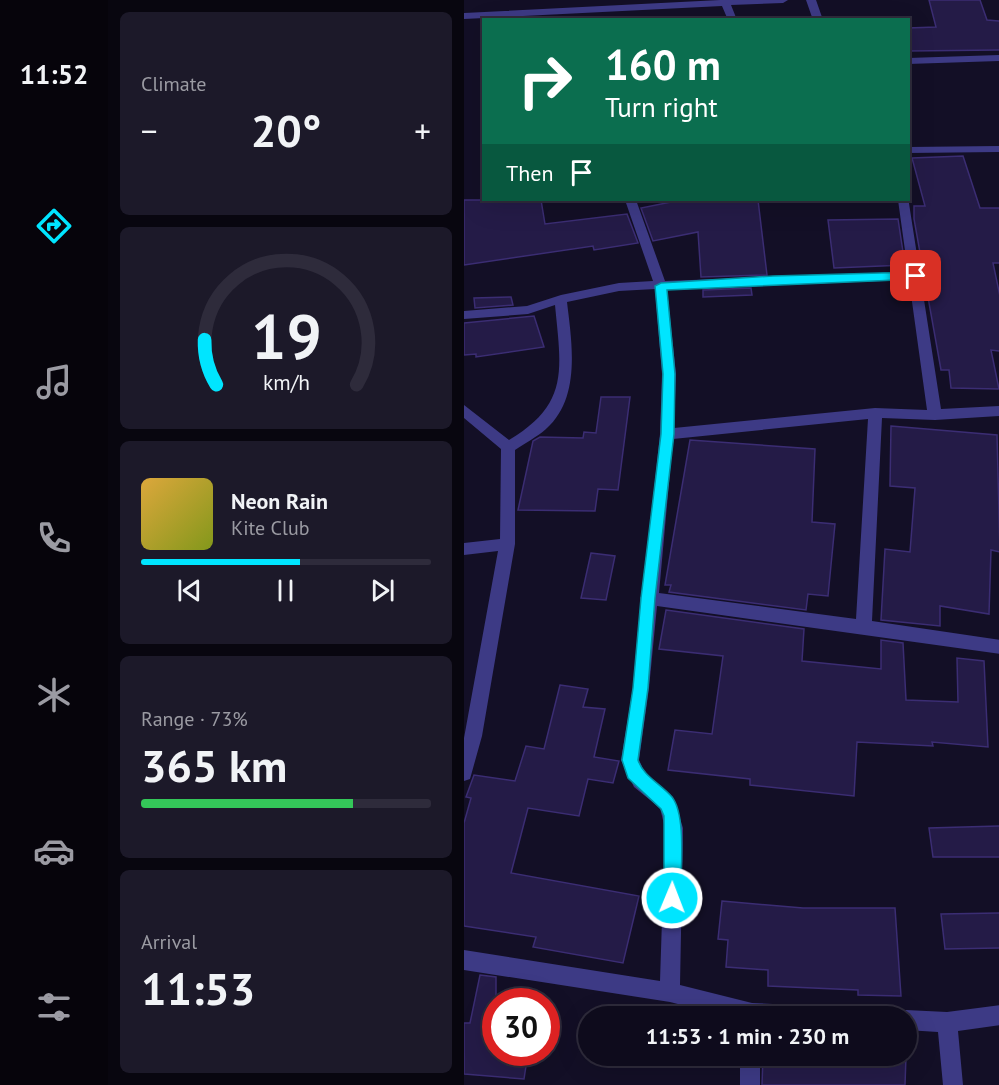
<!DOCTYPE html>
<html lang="en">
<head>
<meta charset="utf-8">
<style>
	:root { --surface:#0e0b1c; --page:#1c1929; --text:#f1f3f6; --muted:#9b9ba3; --line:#2e2b3b; --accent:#00e5ff }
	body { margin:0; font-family:"PT Sans",sans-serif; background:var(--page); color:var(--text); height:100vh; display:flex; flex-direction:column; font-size:22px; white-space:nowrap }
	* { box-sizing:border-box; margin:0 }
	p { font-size:20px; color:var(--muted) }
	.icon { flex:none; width:33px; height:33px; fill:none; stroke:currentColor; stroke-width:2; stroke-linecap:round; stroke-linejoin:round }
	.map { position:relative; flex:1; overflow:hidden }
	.drawer { display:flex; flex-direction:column; gap:12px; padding:12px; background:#08060f; width:356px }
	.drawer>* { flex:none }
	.banner { position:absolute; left:18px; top:18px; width:428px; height:183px; border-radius:0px; box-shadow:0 6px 24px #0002,0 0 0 2px var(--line); background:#0b6e4f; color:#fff; overflow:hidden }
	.speed { position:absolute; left:18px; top:988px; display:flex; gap:12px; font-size:30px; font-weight:700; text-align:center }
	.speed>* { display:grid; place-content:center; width:78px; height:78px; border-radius:50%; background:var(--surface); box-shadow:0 6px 24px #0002,0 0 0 2px var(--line); line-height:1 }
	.speed .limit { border:9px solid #d22; background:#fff; color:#111 }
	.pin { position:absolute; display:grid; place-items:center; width:51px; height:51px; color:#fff; margin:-26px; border-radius:12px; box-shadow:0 3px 9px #0006 }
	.me { position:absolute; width:66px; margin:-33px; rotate:1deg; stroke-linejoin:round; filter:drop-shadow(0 0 4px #0008) }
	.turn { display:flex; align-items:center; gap:21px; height:126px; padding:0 24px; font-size:27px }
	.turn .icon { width:78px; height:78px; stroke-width:2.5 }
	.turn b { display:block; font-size:42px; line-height:51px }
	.then { display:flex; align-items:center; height:57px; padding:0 24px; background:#0003; gap:12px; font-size:22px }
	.big { font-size:45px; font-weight:700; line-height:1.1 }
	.drawer .card { flex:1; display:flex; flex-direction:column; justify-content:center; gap:9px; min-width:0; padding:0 21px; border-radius:9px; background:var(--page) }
	.drawer .dial { align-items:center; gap:0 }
	.dial svg { height:156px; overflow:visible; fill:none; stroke:var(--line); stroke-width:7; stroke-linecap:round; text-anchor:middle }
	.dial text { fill:var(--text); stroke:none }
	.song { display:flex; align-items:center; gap:18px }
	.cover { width:72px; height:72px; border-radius:9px; background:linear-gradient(135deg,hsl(40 70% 55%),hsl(70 70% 35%)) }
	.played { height:6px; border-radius:3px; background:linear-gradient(90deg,var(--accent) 55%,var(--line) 55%) }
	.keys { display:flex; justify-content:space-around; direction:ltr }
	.heat { display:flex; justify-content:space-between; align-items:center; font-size:33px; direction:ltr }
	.charge { height:9px; border-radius:4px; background:linear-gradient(90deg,#34c759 73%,var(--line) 0) }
	.trip { position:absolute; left:114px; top:1006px; width:339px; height:60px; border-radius:30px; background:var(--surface); box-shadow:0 6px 24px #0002,0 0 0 2px var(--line); font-weight:700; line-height:60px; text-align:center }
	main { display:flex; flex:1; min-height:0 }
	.tabs { display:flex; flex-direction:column; width:108px; justify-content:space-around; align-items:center; background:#06040b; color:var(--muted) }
	.tabs .icon { width:42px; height:42px }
	.tabs .selected { color:var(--accent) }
	.tabs b { font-size:27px; color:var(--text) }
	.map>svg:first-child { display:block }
	.building { fill:#241b47; stroke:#3b2d73; stroke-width:1.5 }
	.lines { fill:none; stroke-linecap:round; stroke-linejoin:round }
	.minor { fill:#3d3a85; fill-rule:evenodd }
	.route { fill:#00e5ff; stroke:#0095a6; stroke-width:1.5 }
</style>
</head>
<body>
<main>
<nav class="tabs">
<b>11:52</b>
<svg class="icon selected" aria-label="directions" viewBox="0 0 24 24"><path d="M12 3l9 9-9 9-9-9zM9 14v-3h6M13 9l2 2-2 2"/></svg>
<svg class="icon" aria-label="music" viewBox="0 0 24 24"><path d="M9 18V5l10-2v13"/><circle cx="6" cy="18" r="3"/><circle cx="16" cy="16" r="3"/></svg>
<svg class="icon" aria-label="phone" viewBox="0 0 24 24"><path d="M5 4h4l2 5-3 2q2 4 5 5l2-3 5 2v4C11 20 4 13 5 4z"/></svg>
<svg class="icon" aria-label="climate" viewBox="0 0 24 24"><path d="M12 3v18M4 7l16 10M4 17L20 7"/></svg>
<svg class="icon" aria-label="car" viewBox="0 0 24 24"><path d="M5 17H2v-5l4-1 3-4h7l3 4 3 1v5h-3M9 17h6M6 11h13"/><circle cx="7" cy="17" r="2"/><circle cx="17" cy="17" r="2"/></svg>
<svg class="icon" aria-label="filters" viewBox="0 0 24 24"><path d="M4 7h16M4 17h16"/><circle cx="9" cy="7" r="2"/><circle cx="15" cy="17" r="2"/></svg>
</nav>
<section class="drawer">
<div class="card"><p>Climate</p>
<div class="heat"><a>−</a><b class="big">20°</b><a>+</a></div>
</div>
<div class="card dial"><svg viewBox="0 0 100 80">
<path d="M14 69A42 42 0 1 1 86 69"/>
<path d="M14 69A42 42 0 0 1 8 46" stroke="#00e5ff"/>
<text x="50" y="56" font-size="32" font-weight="700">19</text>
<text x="50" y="72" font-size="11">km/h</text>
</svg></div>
<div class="card">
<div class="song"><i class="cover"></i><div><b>Neon Rain</b><p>Kite Club</p></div></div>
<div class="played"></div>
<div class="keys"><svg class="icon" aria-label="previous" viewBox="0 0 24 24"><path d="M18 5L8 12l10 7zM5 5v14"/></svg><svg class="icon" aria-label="pause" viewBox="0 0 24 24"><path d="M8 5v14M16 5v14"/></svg><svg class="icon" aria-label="next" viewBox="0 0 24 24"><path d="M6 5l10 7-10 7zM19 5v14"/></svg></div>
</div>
<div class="card"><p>Range · 73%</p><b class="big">365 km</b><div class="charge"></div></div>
<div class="card"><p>Arrival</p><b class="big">11:53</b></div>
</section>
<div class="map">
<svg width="536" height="1085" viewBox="0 0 536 1085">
	<rect width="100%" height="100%" fill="#130f26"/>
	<path class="building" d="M465,0H516L523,20L536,21V50L444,51V28L472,27Z
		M499,156L516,208H536V263H529L536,296V351L527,350L535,389L487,388L485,370H477L450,219V206H461L448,158Z
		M0,200H77L81,224L163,214L174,243L130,250L129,246L0,265Z
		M217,200H294L303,275L237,277L234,232L189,241L177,208Z
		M434,219L441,265L370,268L364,220Z
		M287,288L288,295L239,297V290Z
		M47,297L49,305L11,308L10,298Z
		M70,316L80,347L12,357V354L0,355V323Z
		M137,397H166L154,490L134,489L131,511L54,510L69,441L76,437L119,438L120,432L132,433Z
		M427,426L533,435L536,552L527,550L525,614L476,606V626L417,620L421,549L446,552L451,488L426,486Z
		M226,440L351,449L348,522L371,524L364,596L344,594L342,610L205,592L207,585H201Z
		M127,553L151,556L142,600L117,598Z
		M202,610L340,629L338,661L417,669V640L439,643L442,700L494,702L493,658L520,661L524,747L468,742L469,746L393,742L390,796L286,785V779L204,770L211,730L248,734L259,656L195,649Z
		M96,685L124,689L119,707L141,709L130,757L155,761L149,783L124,779L115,816L64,808L47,873L175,896L159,963L69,947L72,937L0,926V823L7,798L2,797L10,775L51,781L62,746L80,749Z
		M536,826V857H469L465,828Z
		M258,901L339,908H431L437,996L394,995V990L304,986V970L262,967L264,940L254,939Z
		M536,913V948L481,949L477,914Z
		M16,975L32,977V1053H64L60,1079L0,1074V1023H6Z
		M299,1056H442L441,1085H298Z"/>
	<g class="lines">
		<path class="minor" d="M256,0H324L319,3L267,5L273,20H264L258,6L0,19V13Z
			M342,0H352L359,20H349Z
			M536,55V61L444,64V58Z
			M536,146V152L444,153V147Z
			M444,197L477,409L536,406V416L471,420L418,418L408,621L536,640V654L193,606L185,688L175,760L182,775L209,797L219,828L216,985L288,1003L372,1007L379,1010L382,1017H265L206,1002L0,970V950L196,981L201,828L196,808L170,787L157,760L169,688L178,602L176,598L179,593L196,434L198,374L191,289L155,291L103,302C108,344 117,398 82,429C73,437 61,443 51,450V544L18,736L6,779L0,781V738L34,551L0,555V543L36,539L37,449L0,418V405L45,440C106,404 97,369 91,305L64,314L0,319V311L63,306L97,295L155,283L189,281L161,200H172L201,281L444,272L434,200H444ZM445,280L463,410L411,408L210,428L212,374L203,289ZM404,419L392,619L195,593L209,439Z
			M536,1005V1025L494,1031L499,1085H479L474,1032L442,1030V1017H433L435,1013L442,1010L483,1012Z
			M276,1056H296V1085H276Z"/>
	</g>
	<path class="route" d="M452,272L458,276L456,279L203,290L211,374L210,434L191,598L184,688L174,760C179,776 197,784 208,797C223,816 216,873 217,898L214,904L208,906L202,904L200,898V816L197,809L164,778L158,760L169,688L177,598L197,434L199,374L191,286L197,283L309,276Z"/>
</svg>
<div class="speed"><div class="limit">30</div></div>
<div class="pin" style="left:452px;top:276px;background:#d93025"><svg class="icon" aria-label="arrive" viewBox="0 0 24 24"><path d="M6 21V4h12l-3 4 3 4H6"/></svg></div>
<svg class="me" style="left:208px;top:898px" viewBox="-20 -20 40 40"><circle r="17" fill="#00e5ff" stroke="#fff" stroke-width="3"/><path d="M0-11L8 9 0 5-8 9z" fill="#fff"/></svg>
<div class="trip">11:53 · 1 min · 230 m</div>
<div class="banner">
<div class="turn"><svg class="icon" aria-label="right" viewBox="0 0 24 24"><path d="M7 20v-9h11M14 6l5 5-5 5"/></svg><div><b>160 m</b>Turn right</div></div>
<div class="then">Then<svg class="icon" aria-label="arrive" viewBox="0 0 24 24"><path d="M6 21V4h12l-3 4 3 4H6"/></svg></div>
</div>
</div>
</main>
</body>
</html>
